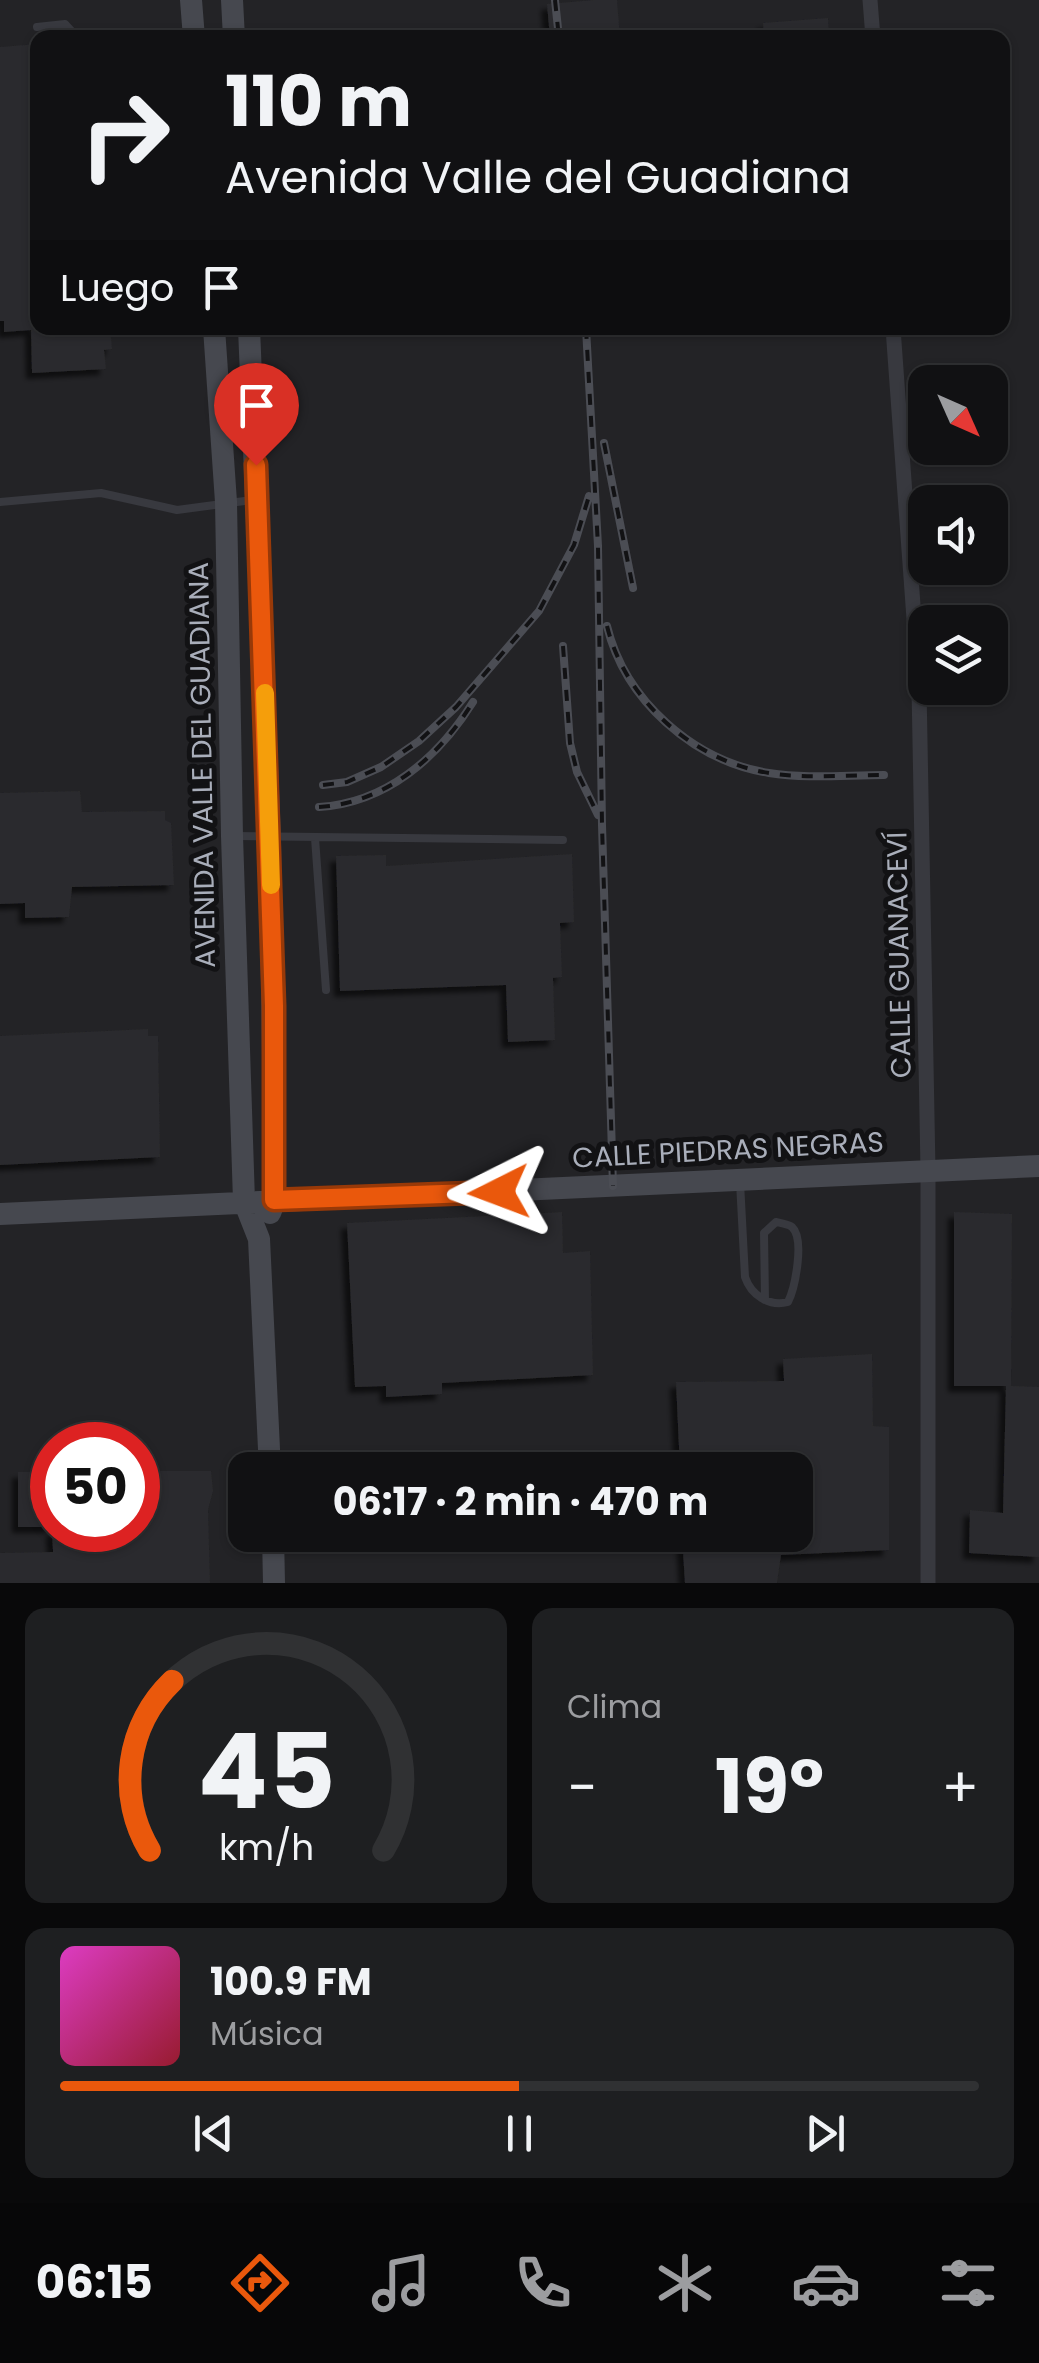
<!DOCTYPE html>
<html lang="es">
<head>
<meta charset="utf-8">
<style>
	:root { --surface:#111113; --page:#1e1f21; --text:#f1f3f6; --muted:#9c9da0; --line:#303133; --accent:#ea580c }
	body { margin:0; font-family:Poppins,sans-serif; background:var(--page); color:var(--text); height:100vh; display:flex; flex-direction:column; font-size:38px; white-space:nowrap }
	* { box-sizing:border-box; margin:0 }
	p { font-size:32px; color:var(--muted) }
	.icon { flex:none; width:55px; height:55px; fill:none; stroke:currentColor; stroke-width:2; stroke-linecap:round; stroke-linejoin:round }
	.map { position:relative; height:1583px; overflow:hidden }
	.side { display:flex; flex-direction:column; gap:25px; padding:25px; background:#09090a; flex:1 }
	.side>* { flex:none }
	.guide { position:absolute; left:30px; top:30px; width:980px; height:305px; border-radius:20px; box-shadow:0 2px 8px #0004,0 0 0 2px var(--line); background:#111113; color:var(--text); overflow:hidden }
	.needle { width:65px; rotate:135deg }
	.fabs { position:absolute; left:908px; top:365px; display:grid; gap:20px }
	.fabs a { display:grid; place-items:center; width:100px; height:100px; border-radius:20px; background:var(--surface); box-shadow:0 2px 8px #0004,0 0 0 2px var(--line); font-size:50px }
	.speed { position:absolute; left:30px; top:1422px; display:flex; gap:20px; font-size:50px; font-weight:700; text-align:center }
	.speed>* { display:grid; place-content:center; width:130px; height:130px; border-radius:50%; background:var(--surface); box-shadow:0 2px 8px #0004,0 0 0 2px var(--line); line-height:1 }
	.speed .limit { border:15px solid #d22; background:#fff; color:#111 }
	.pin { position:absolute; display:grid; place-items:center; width:85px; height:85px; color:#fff; margin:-102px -42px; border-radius:50% 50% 50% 0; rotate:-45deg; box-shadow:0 0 10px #0007 }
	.pin .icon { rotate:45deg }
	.me { position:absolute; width:110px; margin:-55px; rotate:267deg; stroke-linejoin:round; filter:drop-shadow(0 0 8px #0008) }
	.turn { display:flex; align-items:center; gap:35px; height:210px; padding:0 30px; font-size:45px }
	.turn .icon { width:130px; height:130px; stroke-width:2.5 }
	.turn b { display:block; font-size:70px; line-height:85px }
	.then { display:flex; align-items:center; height:95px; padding:0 30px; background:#0003; gap:20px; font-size:38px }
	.big { font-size:75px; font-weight:700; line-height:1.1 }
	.side .card { flex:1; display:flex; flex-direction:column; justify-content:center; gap:15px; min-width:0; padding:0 35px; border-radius:20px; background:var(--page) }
	.side .dial { align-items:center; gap:0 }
	.dial svg { height:260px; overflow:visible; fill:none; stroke:var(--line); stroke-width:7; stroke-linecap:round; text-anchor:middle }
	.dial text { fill:var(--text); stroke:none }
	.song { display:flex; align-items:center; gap:30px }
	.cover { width:120px; height:120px; border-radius:15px; background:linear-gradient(135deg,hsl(310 70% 55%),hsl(350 70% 35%)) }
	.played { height:10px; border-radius:5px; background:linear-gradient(90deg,var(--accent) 50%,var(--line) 50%) }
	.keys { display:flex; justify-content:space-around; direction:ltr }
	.heat { display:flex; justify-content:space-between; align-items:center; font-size:55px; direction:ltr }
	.side .tiles { flex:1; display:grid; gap:25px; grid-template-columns:1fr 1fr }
	.card:last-child { grid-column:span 2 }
	.trip { position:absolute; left:228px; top:1452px; width:585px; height:100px; border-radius:20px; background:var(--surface); box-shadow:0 2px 8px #0004,0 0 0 2px var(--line); font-weight:700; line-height:100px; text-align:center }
	.dock { display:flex; height:160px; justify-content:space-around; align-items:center; background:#070708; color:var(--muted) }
	.dock .icon { width:70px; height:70px }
	.dock .on { color:var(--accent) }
	.dock b { font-size:45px; color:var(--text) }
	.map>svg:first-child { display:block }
	.built { fill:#232326; fill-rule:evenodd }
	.building { fill:#2a2a2d; filter:url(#shadow) }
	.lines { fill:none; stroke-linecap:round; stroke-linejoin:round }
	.lane { stroke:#38393f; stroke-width:8 }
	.street { stroke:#38393f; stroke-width:15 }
	.secondary { stroke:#46484f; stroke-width:22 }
	.rail-casing { stroke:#4b4d54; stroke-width:8 }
	.rail { stroke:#121214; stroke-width:4; stroke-dasharray:11; stroke-linecap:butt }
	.route-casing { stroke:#983908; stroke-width:25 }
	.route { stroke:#ea580c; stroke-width:18 }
	.slow { stroke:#f59e0b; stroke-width:18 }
	.labels { text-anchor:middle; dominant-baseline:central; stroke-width:10; stroke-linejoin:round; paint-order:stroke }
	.street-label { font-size:28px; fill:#a9aeba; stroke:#121214 }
</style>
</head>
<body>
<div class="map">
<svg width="1039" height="1583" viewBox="0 0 1039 1583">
	<defs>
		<filter id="shadow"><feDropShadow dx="-6" dy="6" stdDeviation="2.5" flood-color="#0009"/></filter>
	</defs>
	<rect width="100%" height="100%" fill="#171719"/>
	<path class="built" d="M0,0H1039V1583H0ZM38,38H1002V328H38ZM925,382H990V448H925ZM925,502H990V568H925ZM925,622H990V688H925ZM52,1445H138V1530H52ZM245,1470H795V1535H245Z"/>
	<path class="building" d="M594,0H617L620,38H550L547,4Z
		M828,18L829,38H764L763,23Z
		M38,44V328H110L112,349L104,350L106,369L32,373L31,330L4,332V321H0V47Z
		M80,791L82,812L165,811V820L171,823L174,885L72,887L69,917L25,918V903L0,904V793Z
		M572,854L574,922L560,923L562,977L553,978L555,1040L508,1042L506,985L340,991L336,856L386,855V866Z
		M148,1029V1036H158L160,1157L0,1165V1036Z
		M562,1212L563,1253L590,1251L593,1375L442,1383V1394L386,1397V1386L355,1387L347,1223Z
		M954,1212L1012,1214L1011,1386L1039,1387V1557L969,1553L970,1510L1003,1513L1006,1386H954Z
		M872,1354L873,1426L889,1427V1550L781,1555L777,1583H685L682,1535H795V1470H680L676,1382L784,1381L783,1359Z
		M138,1471H211L213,1491L208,1510L210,1583H0V1553L53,1552L52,1530H138Z
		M18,1472H52V1527H18Z"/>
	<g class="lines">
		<path class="lane" d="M37,27L65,24L78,38
			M0,502L101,493L177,510L252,500
			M236,836L563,840
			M315,838L326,990
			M740,1182L745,1277C751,1295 769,1307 788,1302C795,1288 805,1239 792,1227C788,1224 781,1223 776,1222L764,1233L765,1300"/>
		<path class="street" d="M870,0L873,38
			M893,328L919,688L928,1170V1583"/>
		<path class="secondary" d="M191,0L194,38
			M232,0L234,38
			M214,328L226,502L232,836L244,1201L259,1239L270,1470
			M249,328L270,838L275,1200L270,1213
			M0,1214L1039,1166
			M273,1535L274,1583"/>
		<defs>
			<path id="rail" d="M555,0L559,38
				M586,328L598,546L602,825L613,1186
				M604,443L633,588
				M607,626C625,700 693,761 769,773C806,779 846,775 884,775
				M563,646L570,743L577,772L598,815
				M323,785L347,782L381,767L419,741L456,707L539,611L574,545L589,496
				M319,807C386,803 438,758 473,702"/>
		</defs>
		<use href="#rail" class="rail-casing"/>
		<use href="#rail" class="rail"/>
	</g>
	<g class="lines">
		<defs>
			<path id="route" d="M256,465L274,1006V1200L499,1192"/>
		</defs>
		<use href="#route" class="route-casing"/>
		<use href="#route" class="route"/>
		<path class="slow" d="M265,693L271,885"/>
	</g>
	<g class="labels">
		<g class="street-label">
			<text transform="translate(202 765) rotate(-91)">AVENIDA VALLE DEL GUADIANA</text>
			<text transform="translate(899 955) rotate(-91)">CALLE GUANACEVÍ</text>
			<text transform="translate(728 1150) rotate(-3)">CALLE PIEDRAS NEGRAS</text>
		</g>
	</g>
</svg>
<div class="fabs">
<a><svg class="needle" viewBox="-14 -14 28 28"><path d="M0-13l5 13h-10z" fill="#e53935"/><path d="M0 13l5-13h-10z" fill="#9c9da0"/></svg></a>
<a><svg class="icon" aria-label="sound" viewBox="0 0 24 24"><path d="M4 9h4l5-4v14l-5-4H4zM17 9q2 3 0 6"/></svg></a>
<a><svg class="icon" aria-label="layers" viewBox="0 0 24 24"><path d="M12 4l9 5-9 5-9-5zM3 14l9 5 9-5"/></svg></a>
</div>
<div class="speed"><div class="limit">50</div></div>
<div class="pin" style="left:256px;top:465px;background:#d93025"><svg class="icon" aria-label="arrive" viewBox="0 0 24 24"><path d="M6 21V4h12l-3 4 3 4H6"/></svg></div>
<svg class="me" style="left:499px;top:1192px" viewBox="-20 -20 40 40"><path d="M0-17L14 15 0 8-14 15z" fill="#ea580c" stroke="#fff" stroke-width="4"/></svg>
<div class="trip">06:17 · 2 min · 470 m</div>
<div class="guide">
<div class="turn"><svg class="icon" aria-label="right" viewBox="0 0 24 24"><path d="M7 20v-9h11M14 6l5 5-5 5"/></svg><div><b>110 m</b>Avenida Valle del Guadiana</div></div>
<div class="then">Luego<svg class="icon" aria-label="arrive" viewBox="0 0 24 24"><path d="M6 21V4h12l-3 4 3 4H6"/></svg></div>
</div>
</div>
<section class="side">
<div class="tiles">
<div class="card dial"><svg viewBox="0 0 100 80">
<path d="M14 69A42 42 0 1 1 86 69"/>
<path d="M14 69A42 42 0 0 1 21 17" stroke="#ea580c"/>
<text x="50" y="56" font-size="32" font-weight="700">45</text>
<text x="50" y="72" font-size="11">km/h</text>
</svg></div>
<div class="card"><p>Clima</p>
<div class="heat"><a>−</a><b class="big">19°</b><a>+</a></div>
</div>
<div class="card">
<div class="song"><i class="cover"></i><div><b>100.9 FM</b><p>Música</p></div></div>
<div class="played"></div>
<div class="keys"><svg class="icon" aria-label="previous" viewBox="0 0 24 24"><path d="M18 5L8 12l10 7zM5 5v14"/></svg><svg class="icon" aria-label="pause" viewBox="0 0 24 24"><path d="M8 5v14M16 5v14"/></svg><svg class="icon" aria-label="next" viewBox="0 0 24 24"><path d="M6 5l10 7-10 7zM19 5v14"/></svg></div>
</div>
</div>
</section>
<nav class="dock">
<b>06:15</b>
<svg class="icon on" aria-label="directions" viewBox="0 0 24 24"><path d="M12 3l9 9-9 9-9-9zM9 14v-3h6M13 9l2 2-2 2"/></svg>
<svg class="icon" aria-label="music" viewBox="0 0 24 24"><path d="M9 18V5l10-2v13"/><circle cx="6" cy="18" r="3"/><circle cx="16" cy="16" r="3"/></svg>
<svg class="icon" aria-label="phone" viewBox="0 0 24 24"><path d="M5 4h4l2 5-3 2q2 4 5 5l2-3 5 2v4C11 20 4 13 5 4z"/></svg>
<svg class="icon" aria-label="climate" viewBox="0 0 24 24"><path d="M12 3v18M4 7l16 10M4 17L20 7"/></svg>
<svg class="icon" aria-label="car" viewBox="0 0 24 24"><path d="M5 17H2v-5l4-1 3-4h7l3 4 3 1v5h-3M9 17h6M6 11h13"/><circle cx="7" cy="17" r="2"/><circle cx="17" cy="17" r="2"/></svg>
<svg class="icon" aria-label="filters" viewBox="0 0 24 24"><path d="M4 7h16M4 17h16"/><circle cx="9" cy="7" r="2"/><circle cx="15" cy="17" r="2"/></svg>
</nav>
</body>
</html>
